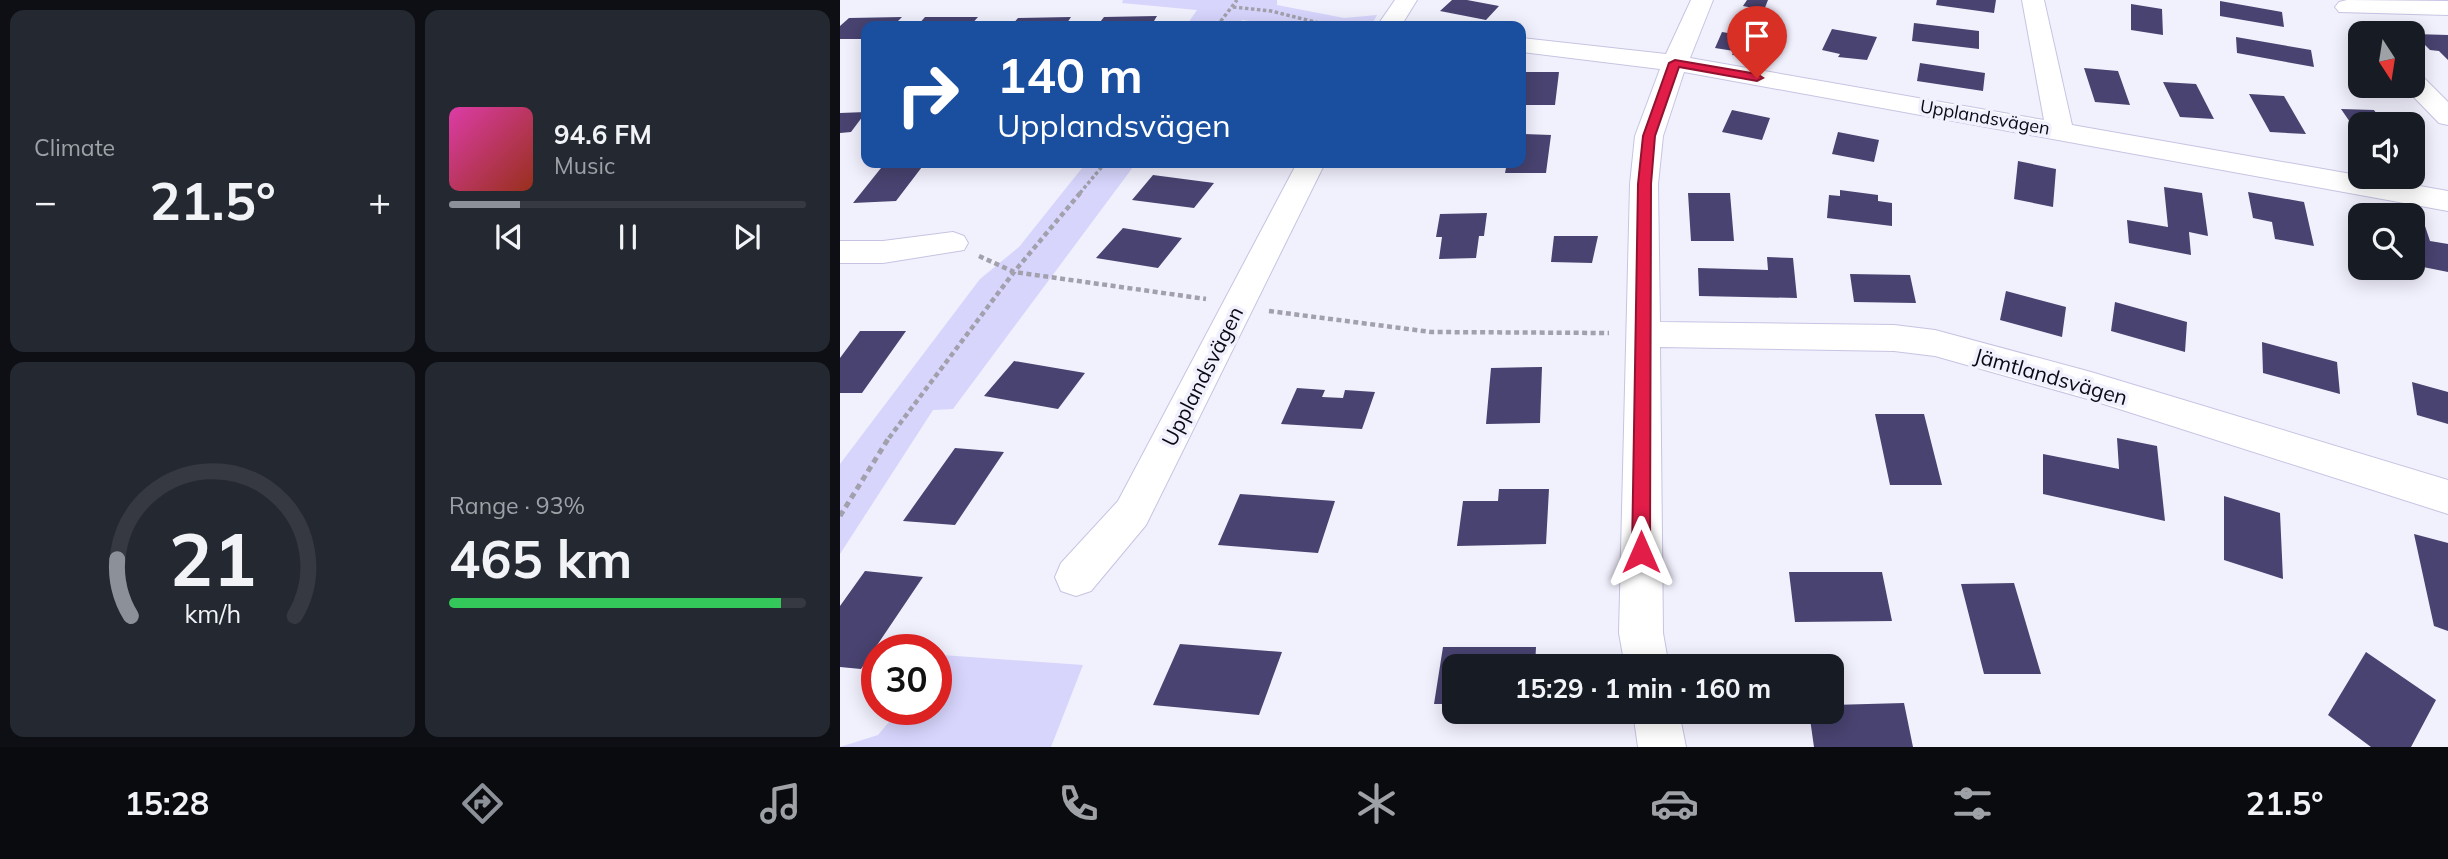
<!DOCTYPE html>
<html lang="en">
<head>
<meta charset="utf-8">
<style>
	:root { --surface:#171b24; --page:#242831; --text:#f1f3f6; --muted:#9ea1a6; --line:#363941; --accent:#8c9099 }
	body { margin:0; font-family:Mulish,sans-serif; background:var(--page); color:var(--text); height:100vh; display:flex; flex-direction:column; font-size:26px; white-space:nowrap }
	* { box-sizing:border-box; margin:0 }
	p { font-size:23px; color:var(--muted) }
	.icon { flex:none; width:38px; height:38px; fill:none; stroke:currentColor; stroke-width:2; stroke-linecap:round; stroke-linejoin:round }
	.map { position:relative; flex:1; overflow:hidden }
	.panel { display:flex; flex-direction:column; gap:10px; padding:10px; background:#0d0f14; width:840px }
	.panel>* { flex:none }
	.guide { position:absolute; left:21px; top:21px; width:665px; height:147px; border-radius:14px; box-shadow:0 4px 18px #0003; background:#1a4fa0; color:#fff; overflow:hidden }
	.needle { width:46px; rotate:168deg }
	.fabs { position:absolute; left:1508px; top:21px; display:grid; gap:14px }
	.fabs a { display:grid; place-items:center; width:77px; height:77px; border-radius:14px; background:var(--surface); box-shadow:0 4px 18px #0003; font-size:35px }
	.speed { position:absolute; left:21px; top:634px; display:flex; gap:14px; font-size:35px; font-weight:700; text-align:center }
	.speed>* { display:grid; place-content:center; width:91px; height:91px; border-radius:50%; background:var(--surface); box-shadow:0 4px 18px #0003; line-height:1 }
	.speed .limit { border:10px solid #d22; background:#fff; color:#111 }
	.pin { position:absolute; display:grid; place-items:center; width:60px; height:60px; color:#fff; margin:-72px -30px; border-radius:50% 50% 50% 0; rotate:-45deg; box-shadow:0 0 7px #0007 }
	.pin .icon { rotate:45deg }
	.me { position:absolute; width:77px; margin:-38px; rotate:0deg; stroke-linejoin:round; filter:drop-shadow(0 0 5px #0008) }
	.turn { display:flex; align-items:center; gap:24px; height:147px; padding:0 21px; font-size:32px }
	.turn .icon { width:91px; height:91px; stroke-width:2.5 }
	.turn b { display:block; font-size:49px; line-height:60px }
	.big { font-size:52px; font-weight:700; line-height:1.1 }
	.panel .widget { flex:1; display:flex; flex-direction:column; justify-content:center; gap:10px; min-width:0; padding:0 24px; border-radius:14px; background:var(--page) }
	.panel .dial { align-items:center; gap:0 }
	.dial svg { height:182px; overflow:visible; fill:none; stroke:var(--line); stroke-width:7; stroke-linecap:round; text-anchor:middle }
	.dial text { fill:var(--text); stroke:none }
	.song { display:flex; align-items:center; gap:21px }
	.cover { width:84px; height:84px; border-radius:10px; background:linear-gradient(135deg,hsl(320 70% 55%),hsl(10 70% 35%)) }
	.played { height:7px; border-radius:4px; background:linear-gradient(90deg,var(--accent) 20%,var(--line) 20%) }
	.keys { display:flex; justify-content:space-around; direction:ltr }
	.heat { display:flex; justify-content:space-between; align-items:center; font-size:38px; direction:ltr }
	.charge { height:10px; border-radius:5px; background:linear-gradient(90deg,#34c759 93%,var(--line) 0) }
	.panel .tiles { flex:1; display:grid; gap:10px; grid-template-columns:repeat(2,1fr) }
	.trip { position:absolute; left:602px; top:654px; width:402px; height:70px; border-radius:14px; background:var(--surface); box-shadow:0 4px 18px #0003; font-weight:700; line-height:70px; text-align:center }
	.tabs { display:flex; height:112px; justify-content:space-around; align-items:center; background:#090b0e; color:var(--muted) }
	.tabs .icon { width:49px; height:49px }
	.tabs .current { color:var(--accent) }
	.tabs b { font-size:32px; color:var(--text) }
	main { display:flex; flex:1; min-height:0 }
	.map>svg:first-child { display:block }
	.green { fill:#d7d5fc }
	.building { fill:#484370 }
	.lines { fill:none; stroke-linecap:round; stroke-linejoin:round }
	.street-casing { stroke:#c6c4e2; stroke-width:2 }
	.path-far2 { stroke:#a1a0ac; stroke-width:3.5; stroke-dasharray:3.5 2.5; stroke-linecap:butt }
	.path-far1 { stroke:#a1a0ac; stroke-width:4.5; stroke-dasharray:5 3.5; stroke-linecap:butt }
	.path { stroke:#a1a0ac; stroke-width:5; stroke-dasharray:6 4.5; stroke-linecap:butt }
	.street { fill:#fff; fill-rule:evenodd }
	.route { fill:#e11d48; stroke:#92132f; stroke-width:2 }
	.labels { text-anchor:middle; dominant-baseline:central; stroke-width:7; stroke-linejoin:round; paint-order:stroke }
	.far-street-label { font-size:18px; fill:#0b0a14; stroke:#f1f0fd }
	.street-label { font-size:21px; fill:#0b0a14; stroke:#f1f0fd }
</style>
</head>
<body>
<main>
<section class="panel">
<div class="tiles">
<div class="widget"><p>Climate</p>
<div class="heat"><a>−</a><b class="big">21.5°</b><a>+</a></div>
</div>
<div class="widget">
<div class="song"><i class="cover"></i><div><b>94.6 FM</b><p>Music</p></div></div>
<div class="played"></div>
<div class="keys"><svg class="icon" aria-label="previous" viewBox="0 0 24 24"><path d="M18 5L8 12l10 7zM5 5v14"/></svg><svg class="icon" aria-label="pause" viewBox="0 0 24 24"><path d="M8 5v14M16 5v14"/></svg><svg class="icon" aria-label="next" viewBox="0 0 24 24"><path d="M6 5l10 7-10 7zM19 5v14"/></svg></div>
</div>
<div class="widget dial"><svg viewBox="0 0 100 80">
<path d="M14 69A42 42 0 1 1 86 69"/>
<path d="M14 69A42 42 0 0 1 8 44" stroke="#8c9099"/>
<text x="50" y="56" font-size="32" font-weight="700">21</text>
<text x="50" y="72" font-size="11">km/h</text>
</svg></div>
<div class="widget"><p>Range · 93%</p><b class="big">465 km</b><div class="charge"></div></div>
</div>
</section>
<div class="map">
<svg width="1608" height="747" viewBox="0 0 1608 747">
	<rect width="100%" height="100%" fill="#f1f0fd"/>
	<path class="green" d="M283,0H437V5L504,18L537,15L531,26H446L402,20L397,26H346L357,10L282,3Z
		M246,163H296L113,409L93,410L0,554V464L140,279L179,247Z
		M102,655L243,665L211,747H0L38,735L60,709H96V663Z"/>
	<path class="building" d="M612,0H627L659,6L646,20L600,11Z
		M907,0H928L924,10L903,6Z
		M1097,0H1156L1154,13L1096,5Z
		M1380,1L1442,12L1444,27L1380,16Z
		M1291,4L1322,9L1323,35L1291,30Z
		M317,16L311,26H257L264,17Z
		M62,17L53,26H26V39H0V26L9,18Z
		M85,17H138L130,26H77Z
		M231,17L225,26H171L178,18Z
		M1074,23L1139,31V49L1072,41Z
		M992,29L1037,37L1027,60L998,57L1000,54L982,50Z
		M882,32L937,41L931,58L892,55L894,51L875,48Z
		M1574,34L1608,35V60L1599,51L1590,50Z
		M1396,37L1471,50L1474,67L1397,53Z
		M1080,63L1145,73L1143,91L1077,81Z
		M1244,68L1278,71L1290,105L1255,102Z
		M683,72H719L715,105H681Z
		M1323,82L1356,84L1374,119L1340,117Z
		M1409,94L1444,96L1466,134L1430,132Z
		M1501,109L1534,110L1544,124H1521V138Z
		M892,110L930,118L922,140L882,132Z
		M26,112L11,132L0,133V113Z
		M998,132L1039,140L1034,162L992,154Z
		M681,134L711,135L706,173H665L667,163H681Z
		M1178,161L1216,169L1213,207L1174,199Z
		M45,163H85L56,201L13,203Z
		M313,175L374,183L354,208L292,200Z
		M1324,187L1362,193L1368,236L1349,232L1351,255L1289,243L1287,220L1328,227Z
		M1000,190L1038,195V201L1052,203V226L987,218L989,195L1000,196Z
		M1408,192L1464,202L1474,246L1435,239L1432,222L1413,218Z
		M848,193H890L894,241H851Z
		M647,213L644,236H639L636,258L599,259L602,237H596L600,214Z
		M1573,222L1584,223L1590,241L1608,244V272L1573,265Z
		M283,228L342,238L318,268L256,258Z
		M714,236H758L752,263L711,262Z
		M927,257L953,258L957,298L859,296L858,268L928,270Z
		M1010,274L1070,275L1076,303L1014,302Z
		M1166,291L1226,307L1222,337L1160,320Z
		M1275,302L1347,322L1345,352L1271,331Z
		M20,331H66L22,393H0V358Z
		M1422,342L1497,362L1500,394L1423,373Z
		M174,361L245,373L218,409L144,396Z
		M702,367L700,423L646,424L651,368Z
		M1572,382L1608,392V424L1577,415Z
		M457,388L485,390L482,397L503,398L505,390L535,392L522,429L441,424Z
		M1035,414H1084L1102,485H1050Z
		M1277,438L1317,446L1325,521L1203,494V454L1279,469Z
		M115,448L164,452L115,525L63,521Z
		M659,489H709L706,544L617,546L623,501H658Z
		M400,494L495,501L478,553L378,545Z
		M1384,496L1440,513L1443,579L1384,560Z
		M1574,534L1608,543V631L1594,626Z
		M25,571L83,577L21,669L0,667V606Z
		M949,572H1042L1052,621L955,622Z
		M1174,583L1201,674H1144L1121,584Z
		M340,644L442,652L419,715L313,705Z
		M603,647H696L695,667H614V704H594Z
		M1526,652L1596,700L1571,747H1531L1488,715Z
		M1064,703L1073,747H974L969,712H992V705Z"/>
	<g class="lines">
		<defs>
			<path id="street" d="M555,0H577L561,26H537Z
				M851,0H873L850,58L1204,120L1182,0H1204L1232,125L1608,191V211L844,72L823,136L818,184L820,322L1054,325L1095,330L1251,372L1608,480V514L1251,400L1095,356L1054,351L820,347L823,633L829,667H785L779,633L790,184L795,136L820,69L681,52V38L826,54Z
				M1507,0L1608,1V15L1499,12L1495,7L1499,2Z
				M1573,73L1582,76L1608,102V125L1599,123L1563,86H1573Z
				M457,163H485L306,525L251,591L236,596L221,591L215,577L221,563L278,501Z
				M113,232L124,236L128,243L124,250L43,263H0V241H43Z
				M793,712H839L846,747H798Z"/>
		</defs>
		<use href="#street" class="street-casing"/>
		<path class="path-far2" d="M393,7L431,11L491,26
			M377,26L397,0
			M240,193L265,163"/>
		<path class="path-far1" d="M139,256L174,272L366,299
			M429,311L591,332L769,333
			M49,438L174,272L241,192"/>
		<path class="path" d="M0,516L50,436"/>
		<use href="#street" class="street"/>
	</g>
	<path class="route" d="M835,60L917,74L923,78L917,81L839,67L815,136L811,184L810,552L808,558L801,560L795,558L792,552L798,184L803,136L829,63Z"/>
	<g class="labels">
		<g class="far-street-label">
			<text transform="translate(1145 117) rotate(10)">Upplandsvägen</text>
		</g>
		<g class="street-label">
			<text transform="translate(362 376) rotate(-63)">Upplandsvägen</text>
			<text transform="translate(1211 376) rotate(16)">Jämtlandsvägen</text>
		</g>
	</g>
</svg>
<div class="fabs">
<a><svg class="needle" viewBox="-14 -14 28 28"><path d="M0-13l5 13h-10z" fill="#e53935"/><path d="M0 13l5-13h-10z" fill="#9ea1a6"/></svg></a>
<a><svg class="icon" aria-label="sound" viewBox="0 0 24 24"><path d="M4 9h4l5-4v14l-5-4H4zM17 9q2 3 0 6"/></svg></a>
<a><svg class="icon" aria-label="search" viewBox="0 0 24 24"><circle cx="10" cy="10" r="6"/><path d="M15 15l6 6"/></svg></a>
</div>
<div class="speed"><div class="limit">30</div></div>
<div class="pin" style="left:917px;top:78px;background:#d93025"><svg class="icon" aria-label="arrive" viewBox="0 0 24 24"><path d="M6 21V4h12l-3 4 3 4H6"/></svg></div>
<svg class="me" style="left:801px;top:552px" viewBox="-20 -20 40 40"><path d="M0-17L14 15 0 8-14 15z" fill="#e11d48" stroke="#fff" stroke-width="4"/></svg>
<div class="trip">15:29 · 1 min · 160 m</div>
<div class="guide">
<div class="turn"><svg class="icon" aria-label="right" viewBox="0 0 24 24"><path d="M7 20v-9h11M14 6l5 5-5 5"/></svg><div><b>140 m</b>Upplandsvägen</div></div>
</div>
</div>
</main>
<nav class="tabs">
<b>15:28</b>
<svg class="icon current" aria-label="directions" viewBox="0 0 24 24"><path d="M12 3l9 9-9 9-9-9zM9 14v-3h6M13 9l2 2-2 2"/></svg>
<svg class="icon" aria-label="music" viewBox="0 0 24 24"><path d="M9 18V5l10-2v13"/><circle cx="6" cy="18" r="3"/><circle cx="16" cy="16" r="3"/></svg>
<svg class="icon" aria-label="phone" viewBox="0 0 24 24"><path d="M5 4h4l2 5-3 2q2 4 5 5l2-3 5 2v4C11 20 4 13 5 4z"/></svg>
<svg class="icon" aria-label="climate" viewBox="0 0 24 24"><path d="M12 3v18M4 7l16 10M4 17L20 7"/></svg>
<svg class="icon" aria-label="car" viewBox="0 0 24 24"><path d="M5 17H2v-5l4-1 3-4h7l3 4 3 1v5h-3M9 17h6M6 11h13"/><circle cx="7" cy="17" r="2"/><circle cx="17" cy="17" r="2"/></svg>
<svg class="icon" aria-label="filters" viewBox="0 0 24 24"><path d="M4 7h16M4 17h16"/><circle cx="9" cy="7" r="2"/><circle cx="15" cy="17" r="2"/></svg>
<b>21.5°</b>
</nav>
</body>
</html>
